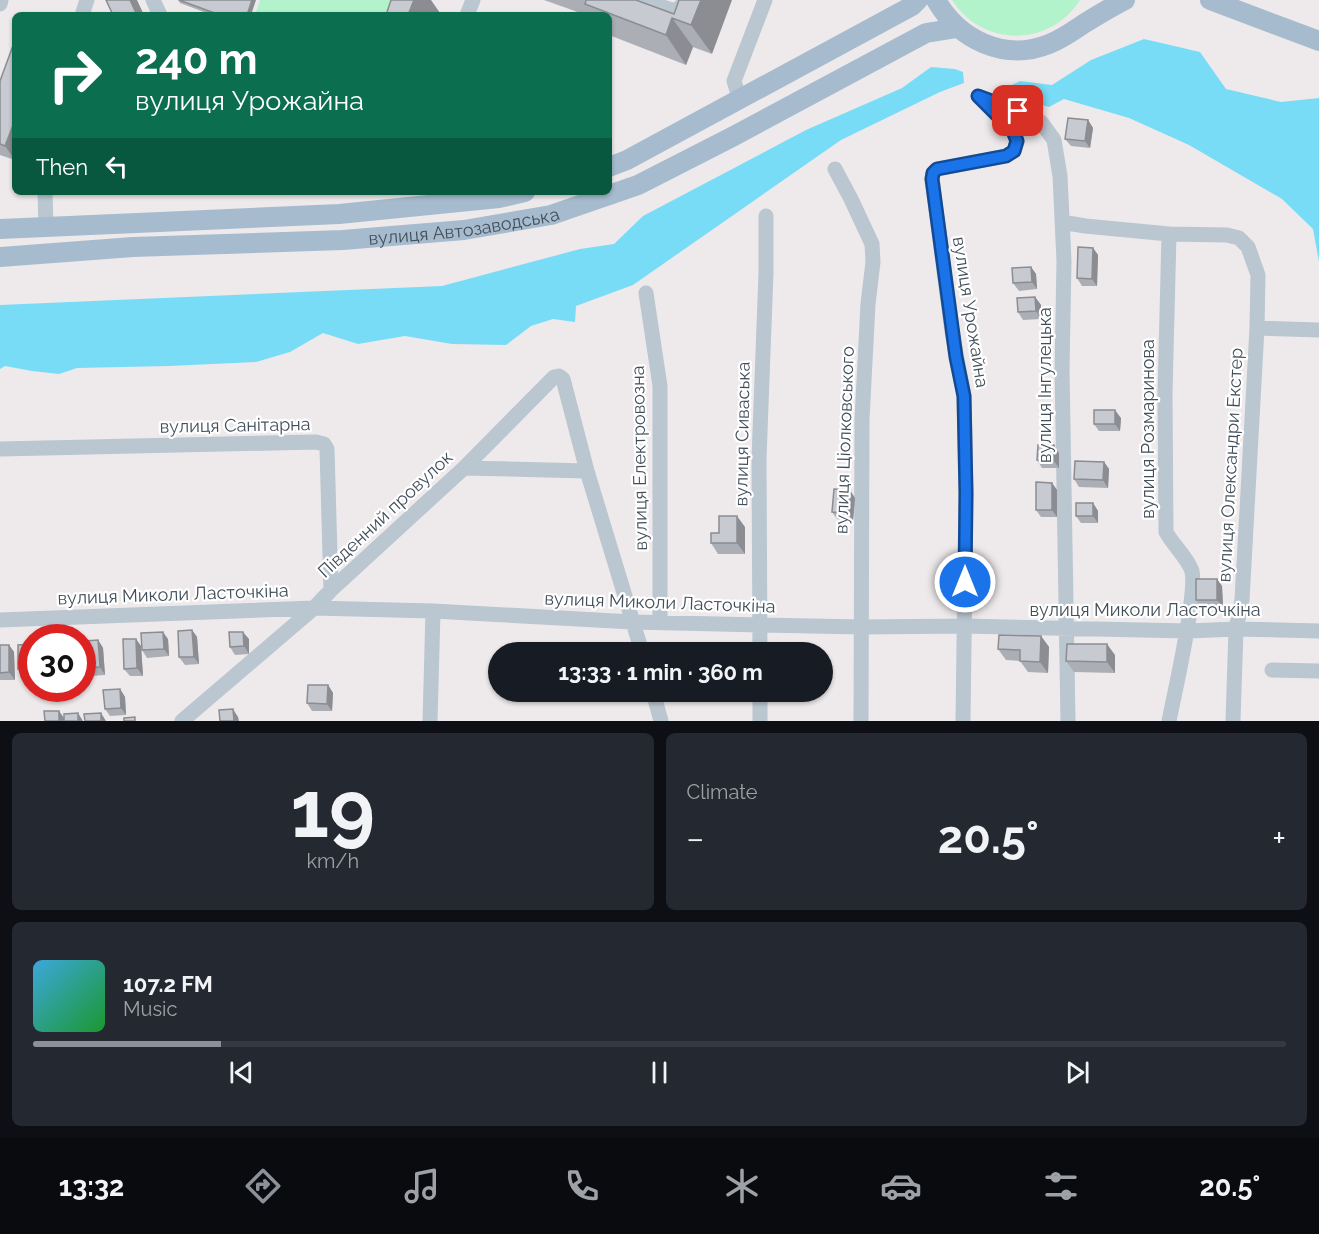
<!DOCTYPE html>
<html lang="en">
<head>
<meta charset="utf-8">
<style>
	:root { --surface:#171b24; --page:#242831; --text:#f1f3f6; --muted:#9ea1a6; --line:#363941; --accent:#8c9099 }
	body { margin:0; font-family:Raleway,sans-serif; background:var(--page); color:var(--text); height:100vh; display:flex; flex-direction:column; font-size:22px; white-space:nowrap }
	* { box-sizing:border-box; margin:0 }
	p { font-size:20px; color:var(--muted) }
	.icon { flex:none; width:33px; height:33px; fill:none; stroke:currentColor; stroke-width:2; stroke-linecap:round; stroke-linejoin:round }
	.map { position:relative; height:721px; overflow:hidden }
	.details { display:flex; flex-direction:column; gap:12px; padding:12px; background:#0d0f14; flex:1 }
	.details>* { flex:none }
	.banner { position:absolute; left:12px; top:12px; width:600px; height:183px; border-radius:9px; box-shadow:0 2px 4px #0004; background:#0b6e4f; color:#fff; overflow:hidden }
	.speed { position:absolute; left:18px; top:624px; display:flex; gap:12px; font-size:30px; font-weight:700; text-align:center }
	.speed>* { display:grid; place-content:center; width:78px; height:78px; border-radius:50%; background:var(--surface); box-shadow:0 2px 4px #0004; line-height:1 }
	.speed .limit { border:9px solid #d22; background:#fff; color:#111 }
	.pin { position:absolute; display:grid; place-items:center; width:51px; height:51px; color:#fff; margin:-26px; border-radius:12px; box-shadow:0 3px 9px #0006 }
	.me { position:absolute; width:66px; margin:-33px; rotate:0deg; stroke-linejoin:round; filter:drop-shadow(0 0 4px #0008) }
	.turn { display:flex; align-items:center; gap:21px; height:126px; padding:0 24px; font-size:27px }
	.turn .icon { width:78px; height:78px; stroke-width:2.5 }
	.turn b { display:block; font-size:42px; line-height:51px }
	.then { display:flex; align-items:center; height:57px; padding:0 24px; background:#0003; gap:12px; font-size:22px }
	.big { font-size:45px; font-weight:700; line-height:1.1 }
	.details .card { flex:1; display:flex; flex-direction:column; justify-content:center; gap:9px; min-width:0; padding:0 21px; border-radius:9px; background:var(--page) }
	.details .dial { align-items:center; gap:0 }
	.dial b { font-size:78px; line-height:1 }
	.song { display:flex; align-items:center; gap:18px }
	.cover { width:72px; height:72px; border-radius:9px; background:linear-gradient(135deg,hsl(200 70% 55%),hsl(130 70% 35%)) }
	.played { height:6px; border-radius:3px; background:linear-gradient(90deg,var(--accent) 15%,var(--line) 15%) }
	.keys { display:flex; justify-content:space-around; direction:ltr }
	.heat { display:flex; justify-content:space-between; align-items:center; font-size:33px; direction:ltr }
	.details .tiles { flex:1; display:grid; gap:12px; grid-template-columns:1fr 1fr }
	.card:last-child { grid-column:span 2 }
	.trip { position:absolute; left:488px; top:642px; width:345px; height:60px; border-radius:30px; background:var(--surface); box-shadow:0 2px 4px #0004; font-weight:700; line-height:60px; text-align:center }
	.menu { display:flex; height:96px; justify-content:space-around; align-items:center; background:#090b0e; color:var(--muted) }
	.menu .icon { width:42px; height:42px }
	.menu .selected { color:var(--accent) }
	.menu b { font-size:27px; color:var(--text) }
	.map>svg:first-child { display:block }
	.green { fill:#b2f3cb }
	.water { fill:#79dcf6 }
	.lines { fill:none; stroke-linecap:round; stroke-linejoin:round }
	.minor { stroke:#bac6d0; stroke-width:15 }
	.major { stroke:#a7bbce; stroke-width:20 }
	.wall { fill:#abaeb4 }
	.shaded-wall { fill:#8b8d92 }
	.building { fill:#c7cad1; stroke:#8b8d92; stroke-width:1.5 }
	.route-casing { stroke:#114b97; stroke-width:15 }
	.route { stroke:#1a73e8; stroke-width:10 }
	.labels { text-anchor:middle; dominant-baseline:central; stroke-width:4.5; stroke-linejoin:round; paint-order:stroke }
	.street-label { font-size:18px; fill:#424f5a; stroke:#fff }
</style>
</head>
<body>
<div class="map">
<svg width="1319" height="721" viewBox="0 0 1319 721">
	<rect width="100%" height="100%" fill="#eeeaeb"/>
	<path class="green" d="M260,0H398L392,15H255Z
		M952,0H1080C1049,48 982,47 952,0Z"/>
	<path class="water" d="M1144,39L1200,52L1226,89L1281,102L1319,98V262L1313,229L1282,199L1189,145L1129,118L1064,99L1049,107L1012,97H1006L999,91L1020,81L1052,85L1091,60Z
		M931,67L955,69L963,72L964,83L940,92L841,140L633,285L576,306L575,322L553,319L531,326L506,345L452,344L405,336L358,344L323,333L290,352L256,362L170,366L77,368L59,374L32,371L5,366L0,369V305L442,286L580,249L614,244L643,216L806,130L902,88Z"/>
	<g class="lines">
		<path class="minor" d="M153,0L160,15
			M646,0C654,3 673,13 679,8C682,6 683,3 684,0
			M0,4L1,0
			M82,15L87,0
			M467,15L473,0
			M983,98L1018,111L1041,122L1054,140L1060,176L1064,261L1062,369L1068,721
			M740,100L734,81L765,0
			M835,169L851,199L872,244L873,262L868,304L862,419L861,721
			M45,192L46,227
			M1062,222L1085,226L1169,234L1227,235L1239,238L1248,247L1258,275L1257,328L1242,600L1236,629L1233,721
			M646,293L660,386V622
			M1257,328L1319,330
			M0,449L316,442L324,444L327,449L331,590
			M464,468L587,471
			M0,620L314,608L433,611L633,622L760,625L862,627L965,626L1188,631L1236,629L1319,631
			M760,652L759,458L766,273V216
			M1272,670L1319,671
			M653,692L661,721
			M760,692V721
			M182,721L314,608L331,590L464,468L554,377L559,376L563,379L587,471L642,652
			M430,721L433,611
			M963,721L966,493L964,396L952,332L932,179L933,173L937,169L1006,156L1014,151L1017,141L1013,131L978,96
			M1169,721C1177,682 1186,643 1191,603C1192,593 1194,580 1192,571C1187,557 1173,545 1166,532L1165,394L1169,234"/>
		<g class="major">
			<path d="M936,0C959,40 1005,62 1049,44C1062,39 1073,31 1085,23C1098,15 1111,7 1125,0"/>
			<path d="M1210,0L1319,41"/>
			<path d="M609,167L627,160L912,6L918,0"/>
			<path d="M0,229L339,214L499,198L525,192"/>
			<path id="s1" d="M0,257L133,247L343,240L464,230L551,215L638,185L732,137L926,33L957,28"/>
		</g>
	</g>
	<path class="wall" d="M178,0L251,15H212L180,3Z
		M544,0H636L674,14L679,0L712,54L693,47L686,65L609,35V15H586Z
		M15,40V160L0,155V81Z
		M1088,120L1093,128L1090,148L1071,146L1065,139Z
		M1093,248L1098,255L1097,286H1082L1077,278Z
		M1031,267L1036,274L1037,289L1019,291L1013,283Z
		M1035,297L1041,305V319L1023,320L1018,312Z
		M1121,418L1120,431H1099L1094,424Z
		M1059,453V468H1042L1037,460Z
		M1104,462L1109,469L1108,488L1079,487L1074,479Z
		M1052,483L1057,490V517H1041L1036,510Z
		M855,498L853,521L837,519L832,512Z
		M1093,503L1098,511V523H1081L1076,516Z
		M745,527V554H718L711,543Z
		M1217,579L1222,586L1223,607L1201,608L1196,600Z
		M192,630L197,637L199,664L185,665L179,657Z
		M1041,636L1049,647L1048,673L1028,672L1020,661L1006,660L998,649Z
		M136,639L141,646L143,676H130L124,669Z
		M168,639L169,656L147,658L142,650Z
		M249,639V654L235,655L230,647Z
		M98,640L103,648L105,675L91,676L86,668Z
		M32,644V676L23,677L18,669Z
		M0,645H9L14,652L15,680H0Z
		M1115,655V673L1074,672L1066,661Z
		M328,685L333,693L332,711H312L307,703Z
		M120,689L125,697L126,715L110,716L105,709Z"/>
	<path class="shaded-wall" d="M130,0H137L144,15H137Z
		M252,0H256L251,15H247Z
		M414,0H431L440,13V15H408Z
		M701,0H732L712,54L691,25Z
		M672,18L693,47L686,65L666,35Z
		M15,120V160L5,146Z
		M1088,120L1093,128L1090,148L1085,141Z
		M1093,248L1098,255L1097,286L1092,279Z
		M1031,267L1036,274L1037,289L1032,282Z
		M1035,297L1041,305V319L1036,311Z
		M1115,410L1121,418L1120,431L1115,424Z
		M1054,445L1059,453V468L1054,461Z
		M1104,462L1109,469L1108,488L1103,480Z
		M1052,483L1057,490V517L1052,510Z
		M850,490L855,498L853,521L848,513Z
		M1093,503L1098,511V523L1093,516Z
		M737,516L745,527V554L737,543Z
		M1217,579L1222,586L1223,607L1217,600Z
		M192,630L197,637L199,664L194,657Z
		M163,632L168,639L169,656L164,649Z
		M243,632L249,639V654L244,646Z
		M1041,636L1049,647L1048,673L1040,662Z
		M136,639L141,646L143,676L137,668Z
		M98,640L103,648L105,675L100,667Z
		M1107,644L1115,655V673L1107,662Z
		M9,645L14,652L15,680L9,672Z
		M328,685L333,693L332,711L327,704Z
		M120,689L125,697L126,715L121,708Z
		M233,709L238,717L239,721H234Z
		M59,711L64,718V721H59Z
		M78,713L83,721H78Z
		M101,713L106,721H101Z"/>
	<path class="building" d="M106,0H130L137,15H113Z
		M179,0H252L247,15H220Z
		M391,0H414L408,15H386Z
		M586,0H636L674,14L679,0H701L691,25L672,18L666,35L585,4Z
		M15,40V120L5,146L0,144V81Z
		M1068,118L1088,120L1085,141L1065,139Z
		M1078,247L1093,248L1092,279L1077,278Z
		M1031,267L1032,282L1013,283L1012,268Z
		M1035,297L1036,311L1018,312L1017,298Z
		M1094,410H1115V424H1094Z
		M1038,445H1054V461L1037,460Z
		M1075,461L1104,462L1103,480L1074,479Z
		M1036,482L1052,483V510H1036Z
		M834,489L850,490L848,513L832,512Z
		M1076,503H1093V516H1076Z
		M719,516H737V543H711V533H719Z
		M1196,579H1217V600H1196Z
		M192,630L194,657H179L178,631Z
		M163,632L164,649L142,650L141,633Z
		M229,632H243L244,646L230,647Z
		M999,635L1041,636L1040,662L1020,661V650L998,649Z
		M123,639H136L137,668L124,669Z
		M98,640L100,667L86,668L84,641Z
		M32,644V669H18V645Z
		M1067,644H1107V662L1066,661Z
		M0,645H9V672L0,673Z
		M308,685H328L327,704L307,703Z
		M120,689L121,708L105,709L103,690Z
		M233,709L234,721H220L219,710Z
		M44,711H59V721H45Z
		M78,713V721H64V714Z
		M101,713V721H85L84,714Z
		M135,717V721H124V718Z"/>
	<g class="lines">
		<defs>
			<path id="route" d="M965,582L966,493L964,396L956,357L932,179L933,173L937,169L1006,156L1014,151L1017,141L1013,131L978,96L1018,111"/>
		</defs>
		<use href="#route" class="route-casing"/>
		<use href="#route" class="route"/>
	</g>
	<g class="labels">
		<g class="street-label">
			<text stroke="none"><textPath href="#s1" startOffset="465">вулиця Автозаводська</textPath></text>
			<text transform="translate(971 312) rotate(81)">вулиця Урожайна</text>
			<text transform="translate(1044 385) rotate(-90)">вулиця Інгулецька</text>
			<text transform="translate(235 425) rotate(-1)">вулиця Санітарна</text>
			<text transform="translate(1147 429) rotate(-90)">вулиця Розмаринова</text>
			<text transform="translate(742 434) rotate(-89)">вулиця Сиваська</text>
			<text transform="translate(844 440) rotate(-88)">вулиця Ціолковського</text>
			<text transform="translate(639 458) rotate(-91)">вулиця Електровозна</text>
			<text transform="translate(1230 465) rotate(-87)">вулиця Олександри Екстер</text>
			<text transform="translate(385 514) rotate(-43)">Південний провулок</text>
			<text transform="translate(173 594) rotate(-2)">вулиця Миколи Ласточкіна</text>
			<text transform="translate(660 602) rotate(2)">вулиця Миколи Ласточкіна</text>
			<text x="1145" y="609">вулиця Миколи Ласточкіна</text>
		</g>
	</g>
</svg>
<div class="speed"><div class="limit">30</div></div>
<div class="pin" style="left:1018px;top:111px;background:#d93025"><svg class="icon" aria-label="arrive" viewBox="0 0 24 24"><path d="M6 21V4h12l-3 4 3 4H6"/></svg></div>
<svg class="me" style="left:965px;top:582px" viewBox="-20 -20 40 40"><circle r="17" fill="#1a73e8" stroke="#fff" stroke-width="3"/><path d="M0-11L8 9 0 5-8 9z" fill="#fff"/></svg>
<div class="trip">13:33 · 1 min · 360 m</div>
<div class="banner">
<div class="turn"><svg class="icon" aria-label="right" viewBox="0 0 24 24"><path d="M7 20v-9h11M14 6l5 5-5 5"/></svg><div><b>240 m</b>вулиця Урожайна</div></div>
<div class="then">Then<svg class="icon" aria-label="left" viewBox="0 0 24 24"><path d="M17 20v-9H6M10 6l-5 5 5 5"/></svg></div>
</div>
</div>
<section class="details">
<div class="tiles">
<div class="card dial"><b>19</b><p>km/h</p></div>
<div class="card"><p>Climate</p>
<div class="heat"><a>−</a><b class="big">20.5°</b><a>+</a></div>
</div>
<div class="card">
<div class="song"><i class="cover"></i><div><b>107.2 FM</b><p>Music</p></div></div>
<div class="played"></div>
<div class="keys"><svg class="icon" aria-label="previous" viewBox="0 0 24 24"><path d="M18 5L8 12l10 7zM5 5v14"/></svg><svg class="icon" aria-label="pause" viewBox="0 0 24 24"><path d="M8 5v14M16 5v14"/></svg><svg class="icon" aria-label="next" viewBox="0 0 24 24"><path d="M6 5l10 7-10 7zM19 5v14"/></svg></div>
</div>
</div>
</section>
<nav class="menu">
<b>13:32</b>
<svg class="icon selected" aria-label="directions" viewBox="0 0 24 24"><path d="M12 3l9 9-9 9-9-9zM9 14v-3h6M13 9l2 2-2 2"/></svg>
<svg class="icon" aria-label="music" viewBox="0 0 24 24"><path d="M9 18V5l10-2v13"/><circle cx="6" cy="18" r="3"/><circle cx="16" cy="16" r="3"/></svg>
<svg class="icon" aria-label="phone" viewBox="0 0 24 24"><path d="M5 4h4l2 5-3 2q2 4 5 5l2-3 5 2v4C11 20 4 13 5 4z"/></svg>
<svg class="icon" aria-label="climate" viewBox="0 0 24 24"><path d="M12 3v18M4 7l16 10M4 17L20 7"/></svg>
<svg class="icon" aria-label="car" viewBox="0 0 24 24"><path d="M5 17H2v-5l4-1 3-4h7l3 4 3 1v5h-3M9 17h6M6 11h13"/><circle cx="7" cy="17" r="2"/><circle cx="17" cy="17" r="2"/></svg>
<svg class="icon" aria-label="filters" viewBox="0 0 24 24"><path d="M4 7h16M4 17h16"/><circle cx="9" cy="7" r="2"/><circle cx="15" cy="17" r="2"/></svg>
<b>20.5°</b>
</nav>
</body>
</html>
